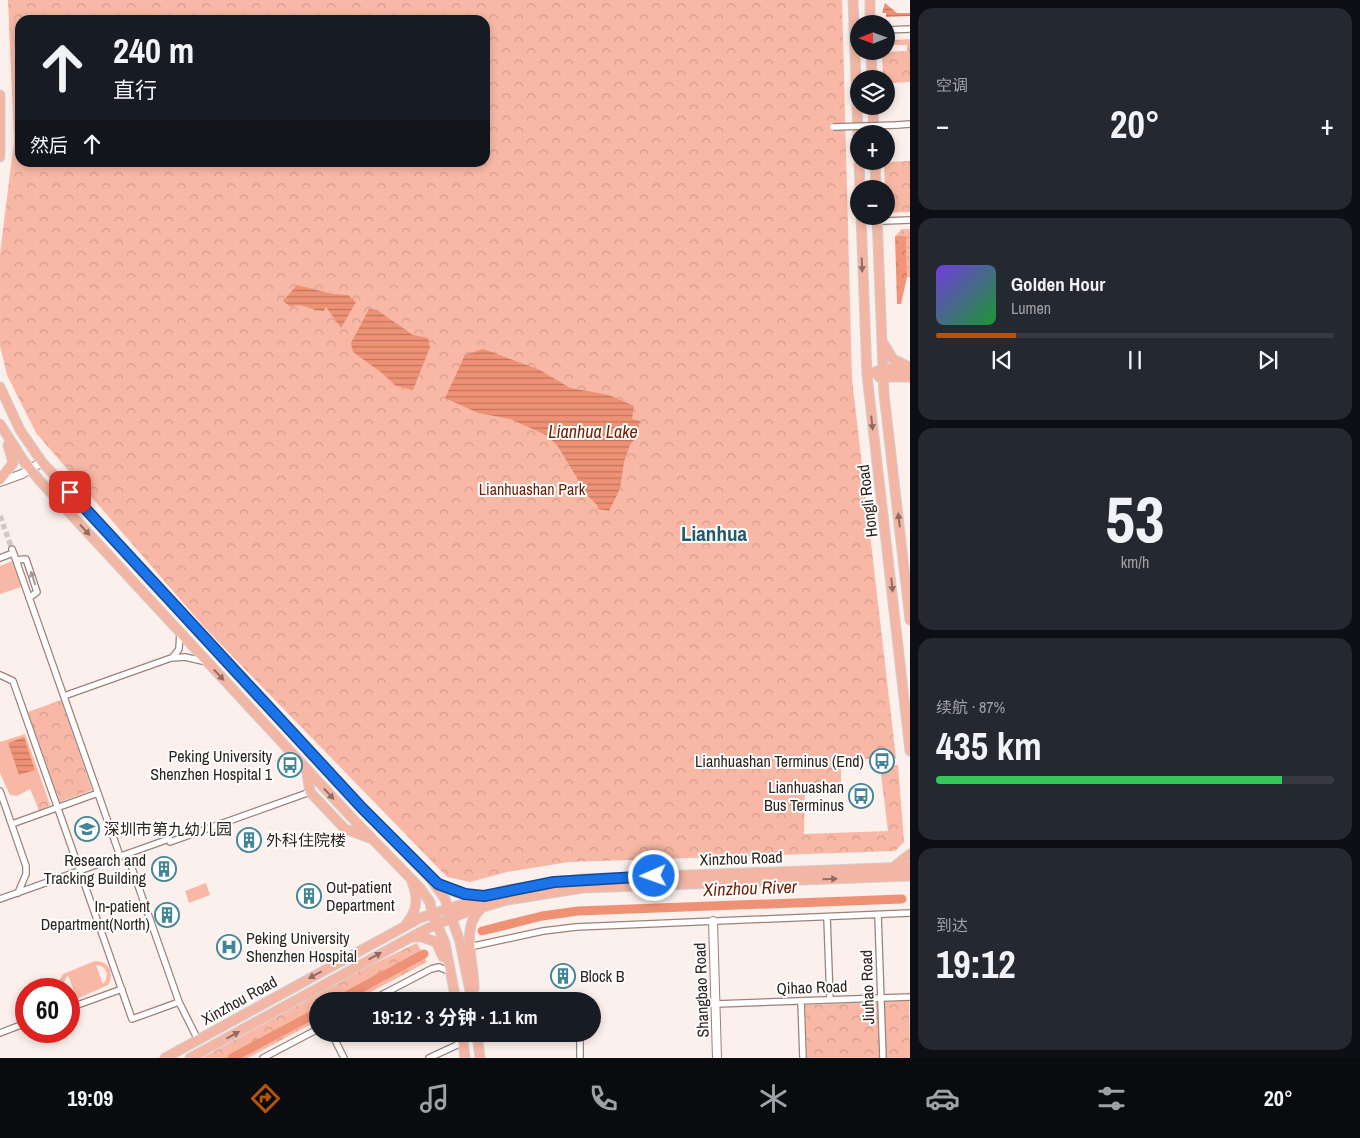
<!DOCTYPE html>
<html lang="zh">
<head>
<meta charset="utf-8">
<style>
	:root { --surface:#171b24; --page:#242831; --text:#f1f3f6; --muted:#9ea1a6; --line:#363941; --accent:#b45309 }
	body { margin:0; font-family:"Archivo Narrow","Noto Sans SC",sans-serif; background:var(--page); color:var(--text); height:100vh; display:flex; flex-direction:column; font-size:19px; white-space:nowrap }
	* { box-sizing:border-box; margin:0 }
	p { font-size:16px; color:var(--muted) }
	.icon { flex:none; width:28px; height:28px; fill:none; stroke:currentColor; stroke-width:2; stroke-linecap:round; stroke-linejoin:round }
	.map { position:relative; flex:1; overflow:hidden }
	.drawer { display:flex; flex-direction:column; gap:8px; padding:8px; background:#0d0f14; width:450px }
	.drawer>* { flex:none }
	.guide { position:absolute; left:15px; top:15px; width:475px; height:152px; border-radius:15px; box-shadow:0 2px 8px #0003; background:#171b24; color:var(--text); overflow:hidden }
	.needle { width:32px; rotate:269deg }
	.fabs { position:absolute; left:850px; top:15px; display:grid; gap:10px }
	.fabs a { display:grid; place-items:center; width:45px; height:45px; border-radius:50%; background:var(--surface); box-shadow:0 2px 8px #0003; font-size:25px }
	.speed { position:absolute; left:15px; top:978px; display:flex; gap:10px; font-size:25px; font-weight:700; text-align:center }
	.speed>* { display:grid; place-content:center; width:65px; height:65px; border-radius:50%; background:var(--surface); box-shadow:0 2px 8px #0003; line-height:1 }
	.speed .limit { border:8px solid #d22; background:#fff; color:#111 }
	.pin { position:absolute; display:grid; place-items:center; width:42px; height:42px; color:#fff; margin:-21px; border-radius:10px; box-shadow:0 2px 8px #0006 }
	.me { position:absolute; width:55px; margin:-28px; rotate:268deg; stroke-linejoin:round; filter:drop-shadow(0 0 4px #0008) }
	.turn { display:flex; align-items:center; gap:18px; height:105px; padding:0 15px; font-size:22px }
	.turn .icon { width:65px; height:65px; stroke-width:2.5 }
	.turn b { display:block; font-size:35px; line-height:42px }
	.then { display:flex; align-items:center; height:48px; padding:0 15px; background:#0003; gap:10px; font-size:19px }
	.big { font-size:38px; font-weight:700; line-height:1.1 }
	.drawer .card { flex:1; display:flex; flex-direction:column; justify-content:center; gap:8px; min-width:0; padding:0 18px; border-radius:15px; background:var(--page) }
	.drawer .dial { align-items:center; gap:0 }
	.dial b { font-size:65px; line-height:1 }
	.song { display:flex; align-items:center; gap:15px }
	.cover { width:60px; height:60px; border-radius:8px; background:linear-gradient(135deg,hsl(260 70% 55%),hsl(130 70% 35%)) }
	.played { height:5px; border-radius:2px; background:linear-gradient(90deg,var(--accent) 20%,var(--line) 20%) }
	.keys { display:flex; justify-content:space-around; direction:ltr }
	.heat { display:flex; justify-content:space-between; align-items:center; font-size:28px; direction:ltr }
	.charge { height:8px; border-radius:4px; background:linear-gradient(90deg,#34c759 87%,var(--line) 0) }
	.trip { position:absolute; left:309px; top:992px; width:292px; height:50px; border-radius:25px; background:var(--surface); box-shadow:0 2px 8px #0003; font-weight:700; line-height:50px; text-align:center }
	.dock { display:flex; height:80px; justify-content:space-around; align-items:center; background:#090b0e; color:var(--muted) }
	.dock .icon { width:35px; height:35px }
	.dock .current { color:var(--accent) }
	.dock b { font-size:22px; color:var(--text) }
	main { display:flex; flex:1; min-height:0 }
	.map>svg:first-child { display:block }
	.grass { fill:url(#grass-dots) }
	.forest { fill:url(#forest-crowns) }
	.park { fill:url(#park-crowns); fill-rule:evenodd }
	.garden { fill:#f8b8a5; fill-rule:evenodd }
	.water { fill:url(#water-rules) }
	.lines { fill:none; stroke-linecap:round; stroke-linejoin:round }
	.river { stroke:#ee9175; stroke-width:9 }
	.street-tunnel { stroke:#d3c7c3; stroke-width:5.5; stroke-dasharray:5.5 3; stroke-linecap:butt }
	.street-casing { stroke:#9c8179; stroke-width:8 }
	.secondary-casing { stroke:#9c8179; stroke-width:10 }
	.primary-casing { stroke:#d1cfce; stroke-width:11 }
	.street { stroke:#fff; stroke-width:5.5 }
	.secondary { stroke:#fff; stroke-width:8 }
	.primary { stroke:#f4b6a4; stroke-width:9 }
	.street-bridge-casing { stroke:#9c8179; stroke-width:8; stroke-linecap:butt }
	.street-bridge { stroke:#fff; stroke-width:5.5 }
	.oneway { fill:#916c62 }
	.oneway2 { fill:#a19c9b }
	.route-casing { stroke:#114b97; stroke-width:12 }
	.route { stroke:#1a73e8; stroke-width:9 }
	.labels { text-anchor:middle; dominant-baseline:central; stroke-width:4; stroke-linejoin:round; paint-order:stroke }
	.park-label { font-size:16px; fill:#6f1d00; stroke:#fff }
	.street-label { font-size:16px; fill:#2e2320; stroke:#fff }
	.poi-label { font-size:16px; fill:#2e2320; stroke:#fff; text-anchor:end }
	.water-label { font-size:18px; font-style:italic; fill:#732104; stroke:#fff }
	.district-label { font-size:21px; font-weight:bold; fill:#255a68; stroke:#fff }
</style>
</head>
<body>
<main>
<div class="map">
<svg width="910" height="1058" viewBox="0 0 910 1058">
	<defs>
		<pattern id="grass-dots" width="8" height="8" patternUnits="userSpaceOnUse" patternTransform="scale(1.25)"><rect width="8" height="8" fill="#f8b8a5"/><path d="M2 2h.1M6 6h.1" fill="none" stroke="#d59e8e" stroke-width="1.8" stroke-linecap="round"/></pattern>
		<pattern id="forest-crowns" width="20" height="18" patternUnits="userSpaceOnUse" patternTransform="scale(1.25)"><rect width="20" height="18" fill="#f09377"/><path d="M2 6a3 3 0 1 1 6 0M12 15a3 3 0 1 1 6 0" fill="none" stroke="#c37861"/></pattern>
		<pattern id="park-crowns" width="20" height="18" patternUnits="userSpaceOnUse" patternTransform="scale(1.25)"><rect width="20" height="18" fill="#f8b8a5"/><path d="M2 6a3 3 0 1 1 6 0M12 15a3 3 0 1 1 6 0" fill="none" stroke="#d59e8e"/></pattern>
		<pattern id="water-rules" width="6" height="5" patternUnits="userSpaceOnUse" patternTransform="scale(1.25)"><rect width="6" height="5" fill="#ee9175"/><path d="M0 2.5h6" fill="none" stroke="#c17660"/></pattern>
	</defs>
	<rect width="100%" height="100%" fill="#fcf0ec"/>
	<path class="grass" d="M902,229H910V277H907L906,236H895Z"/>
	<path class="forest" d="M895,236H906L907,277L901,304H897Z"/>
	<path class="park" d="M8,0H842L852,379L896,758L841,760V783L805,784L804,834L888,831L880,766L898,765L904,842L895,851L569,862L507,872L470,882L447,877L205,628L36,433L7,375L0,346V254L14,141ZM20,20H485V162H20Z
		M910,39V82L886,83V79H883L882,52L907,51V45H893V40Z
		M910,161V212L886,213L884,162Z
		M61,700L92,790L60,802L28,712Z
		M48,799L50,805L39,811L36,803Z
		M417,943L427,962L354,1001H318L317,1021L248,1058H202L369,966Z
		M909,1001L910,1058H807L805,1005Z"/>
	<path class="garden" d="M12,561L21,587L0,594V566Z
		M25,734L48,799L36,803L30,789L17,796L10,795L0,773V742Z
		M206,883L210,895L189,903L185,891Z
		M95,961C109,961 115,973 108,985L79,998L69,997V993L75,994L68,975L64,982L65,989H60L59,981L63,974ZM96,965C107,966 110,976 103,984Z"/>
	<path class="water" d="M885,3L897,13H910V16L886,17V13H882Z
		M297,285L333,294L348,295L356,302L341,328L326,307L324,311C313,312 301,301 291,307L283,301Z
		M369,309L377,310L413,335L428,338L430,347L413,390L396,386L382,373L353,352L351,343Z
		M483,349L540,370L570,388L609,395L634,406L632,419L640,421L636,437L630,445L624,462L620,489L609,511L598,509L597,505L588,496L557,445L546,435L510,419L478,413L445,398L465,355Z
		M24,737L35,770L19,775L8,743Z"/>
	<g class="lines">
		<path class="river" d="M482,931L542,916L578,911L902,899
			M337,1001L424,954
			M232,1058L318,1012"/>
		<path class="street-tunnel" d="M0,516L12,549"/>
		<defs>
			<path id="street" d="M886,30L910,29
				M897,125L910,124
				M884,221L910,220
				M12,549L120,856
				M0,558L13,553
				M16,560L26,559L37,592L29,598
				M173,657L179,649L180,632
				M0,675L13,681L132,1019L179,1002
				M64,696L171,658L185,657L207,662
				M0,791L26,866V874L18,893
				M12,824L98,793
				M127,854L179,1002L198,1040
				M0,899L169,839L170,842L310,792
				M878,915L883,1058
				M827,917L830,1000
				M470,941L474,946L543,931L576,927L910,913
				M370,1001L431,969L439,967L446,970
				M801,1001L803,1058
				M716,1004L910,997
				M69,1008L122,989
				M0,1033L26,1023
				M332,1034L344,1058
				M580,1042V1058
				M263,1058L318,1029
				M429,1058L457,1045L462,1037"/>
			<path id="secondary" d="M0,482L22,474L42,462
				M713,921L717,1058"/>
			<path id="primary" d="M853,0L859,161
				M870,0V24
				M871,51L872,79
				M0,95V157
				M873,106L874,134
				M859,161L860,189
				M875,161L876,189
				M861,216L867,375L910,751
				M877,216L884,394L910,620
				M882,341L893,359L907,366
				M867,375L883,369L910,368
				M879,377H910
				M0,387L20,430L42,462L362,808L431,879L445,899L460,942L472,1001
				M0,424L23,460L40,481L352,818L420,888L430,902L432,913L445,943L456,1001
				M0,480L13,463L8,445
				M306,768L310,792L345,829L370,838
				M895,866L910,854
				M435,881L455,892L479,896
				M407,923C418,910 418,897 412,882
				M412,937H422L436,942L443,957
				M474,989C475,964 459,926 482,908
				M462,1034L465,1058
				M477,1034L480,1058
				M165,1058L420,918L506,890L582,879L910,867
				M190,1058L426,929L464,913L507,900L583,888L910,876"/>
		</defs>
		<use href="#street" class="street-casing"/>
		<use href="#secondary" class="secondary-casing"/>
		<use href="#primary" class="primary-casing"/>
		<use href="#street" class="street"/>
		<use href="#secondary" class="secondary"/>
		<use href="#primary" class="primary"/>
		<defs>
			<path id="street-bridge" d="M833,127L897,125"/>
		</defs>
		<use href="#street-bridge" class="street-bridge-casing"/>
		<use href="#street-bridge" class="street-bridge"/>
	</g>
	<defs><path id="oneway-solid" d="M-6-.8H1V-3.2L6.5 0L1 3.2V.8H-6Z" transform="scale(1.25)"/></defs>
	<g class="oneway">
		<use href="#oneway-solid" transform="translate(862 265) rotate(88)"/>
		<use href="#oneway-solid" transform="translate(872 423) rotate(84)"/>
		<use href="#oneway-solid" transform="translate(899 520) rotate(-97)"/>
		<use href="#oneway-solid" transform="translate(85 530) rotate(47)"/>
		<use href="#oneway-solid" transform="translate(892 585) rotate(84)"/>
		<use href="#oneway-solid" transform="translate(219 675) rotate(47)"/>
		<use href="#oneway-solid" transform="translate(329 794) rotate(47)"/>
		<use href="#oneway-solid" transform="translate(830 879) rotate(-2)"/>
		<use href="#oneway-solid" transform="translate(375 956) rotate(-29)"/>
		<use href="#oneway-solid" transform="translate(315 975) rotate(151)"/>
		<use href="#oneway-solid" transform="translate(233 1035) rotate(-29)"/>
	</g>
	<use class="oneway2" href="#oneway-solid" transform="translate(33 578) rotate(-108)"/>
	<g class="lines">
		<defs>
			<path id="route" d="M70,492L362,808L438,884L465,894L484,896L554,882L654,876"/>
		</defs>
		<use href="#route" class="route-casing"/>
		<use href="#route" class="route"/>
	</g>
	<defs>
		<symbol id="bus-ring" viewBox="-11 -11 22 22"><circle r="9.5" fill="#fff" stroke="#438597" stroke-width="1.5"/><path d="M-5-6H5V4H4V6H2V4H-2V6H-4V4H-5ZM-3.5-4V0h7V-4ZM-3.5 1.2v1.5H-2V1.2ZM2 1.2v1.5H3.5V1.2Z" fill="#438597"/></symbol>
		<symbol id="school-ring" viewBox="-11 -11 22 22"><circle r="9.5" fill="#fff" stroke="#438597" stroke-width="1.5"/><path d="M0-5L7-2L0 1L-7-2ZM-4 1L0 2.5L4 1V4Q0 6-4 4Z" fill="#438597"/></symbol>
		<symbol id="building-ring" viewBox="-11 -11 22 22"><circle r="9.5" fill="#fff" stroke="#438597" stroke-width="1.5"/><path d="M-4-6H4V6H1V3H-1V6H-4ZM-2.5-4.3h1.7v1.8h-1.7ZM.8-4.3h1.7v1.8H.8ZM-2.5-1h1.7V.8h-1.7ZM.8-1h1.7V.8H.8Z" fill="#438597"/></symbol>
		<symbol id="hospital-ring" viewBox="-11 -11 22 22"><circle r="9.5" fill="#fff" stroke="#438597" stroke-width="1.5"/><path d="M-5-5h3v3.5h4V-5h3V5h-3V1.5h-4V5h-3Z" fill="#438597"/></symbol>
	</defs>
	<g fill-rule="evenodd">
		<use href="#bus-ring" x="868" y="747" width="28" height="28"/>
		<use href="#bus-ring" x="276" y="751" width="28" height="28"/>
		<use href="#bus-ring" x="847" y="782" width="28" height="28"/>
		<use href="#school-ring" x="73" y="815" width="28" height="28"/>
		<use href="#building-ring" x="235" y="826" width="28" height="28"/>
		<use href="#building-ring" x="150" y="855" width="28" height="28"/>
		<use href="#building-ring" x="295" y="882" width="28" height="28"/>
		<use href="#building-ring" x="153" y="901" width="28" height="28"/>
		<use href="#hospital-ring" x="215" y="933" width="28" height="28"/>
		<use href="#building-ring" x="549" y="962" width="28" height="28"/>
	</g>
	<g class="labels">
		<g class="park-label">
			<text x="532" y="489">Lianhuashan Park</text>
		</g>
		<g class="street-label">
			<text transform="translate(867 501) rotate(-97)">Hongli Road</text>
			<text transform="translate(741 858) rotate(-2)">Xinzhou Road</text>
			<text transform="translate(812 987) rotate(-2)">Qihao Road</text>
			<text transform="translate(867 987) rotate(-92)">Jiuhao Road</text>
			<text transform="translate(701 990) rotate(-92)">Shangbao Road</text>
			<text transform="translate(239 1000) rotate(-29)">Xinzhou Road</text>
		</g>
		<g class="poi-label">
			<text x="272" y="756">Peking University<tspan x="272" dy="18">Shenzhen Hospital 1</tspan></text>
			<text x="864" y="761">Lianhuashan Terminus (End)</text>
			<text x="844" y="787">Lianhuashan<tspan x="844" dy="18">Bus Terminus</tspan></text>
			<text x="104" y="829" text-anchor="start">深圳市第九幼儿园</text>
			<text x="266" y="840" text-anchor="start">外科住院楼</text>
			<text x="146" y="860">Research and<tspan x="146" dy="18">Tracking Building</tspan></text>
			<text x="326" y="887" text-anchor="start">Out-patient<tspan x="326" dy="18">Department</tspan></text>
			<text x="150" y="906">In-patient<tspan x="150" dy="18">Department(North)</tspan></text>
			<text x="246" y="938" text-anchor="start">Peking University<tspan x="246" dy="18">Shenzhen Hospital</tspan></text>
			<text x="580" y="976" text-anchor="start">Block B</text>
		</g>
		<g class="water-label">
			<text x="593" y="431">Lianhua Lake</text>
			<text transform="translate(750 888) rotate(-2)">Xinzhou River</text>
		</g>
		<g class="district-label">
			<text x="714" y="533">Lianhua</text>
		</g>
	</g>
</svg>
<div class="fabs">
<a><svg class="needle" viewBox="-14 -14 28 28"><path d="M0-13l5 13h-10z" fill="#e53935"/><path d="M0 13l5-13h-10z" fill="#9ea1a6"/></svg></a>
<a><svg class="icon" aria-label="layers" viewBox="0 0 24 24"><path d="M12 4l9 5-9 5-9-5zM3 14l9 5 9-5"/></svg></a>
<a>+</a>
<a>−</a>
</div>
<div class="speed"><div class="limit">60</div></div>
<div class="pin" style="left:70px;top:492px;background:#d93025"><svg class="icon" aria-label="arrive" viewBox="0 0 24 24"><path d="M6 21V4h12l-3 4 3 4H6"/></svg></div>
<svg class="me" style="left:654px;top:876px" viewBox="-20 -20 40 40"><circle r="17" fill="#1a73e8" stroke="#fff" stroke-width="3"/><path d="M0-11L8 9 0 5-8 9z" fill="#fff"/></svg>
<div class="trip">19:12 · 3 分钟 · 1.1 km</div>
<div class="guide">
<div class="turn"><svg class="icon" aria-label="ahead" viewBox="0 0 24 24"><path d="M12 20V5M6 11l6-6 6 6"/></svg><div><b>240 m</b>直行</div></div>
<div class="then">然后<svg class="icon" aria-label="ahead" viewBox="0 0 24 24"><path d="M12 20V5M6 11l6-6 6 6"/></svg></div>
</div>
</div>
<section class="drawer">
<div class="card"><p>空调</p>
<div class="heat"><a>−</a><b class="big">20°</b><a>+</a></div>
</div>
<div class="card">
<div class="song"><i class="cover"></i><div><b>Golden Hour</b><p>Lumen</p></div></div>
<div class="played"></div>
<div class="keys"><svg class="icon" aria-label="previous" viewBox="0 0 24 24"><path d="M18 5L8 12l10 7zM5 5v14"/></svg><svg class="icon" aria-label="pause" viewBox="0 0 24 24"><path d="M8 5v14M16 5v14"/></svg><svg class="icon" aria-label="next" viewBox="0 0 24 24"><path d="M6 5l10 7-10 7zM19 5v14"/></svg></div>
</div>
<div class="card dial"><b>53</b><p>km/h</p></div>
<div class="card"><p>续航 · 87%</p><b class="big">435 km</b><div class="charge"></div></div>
<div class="card"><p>到达</p><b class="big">19:12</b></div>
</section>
</main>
<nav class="dock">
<b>19:09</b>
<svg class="icon current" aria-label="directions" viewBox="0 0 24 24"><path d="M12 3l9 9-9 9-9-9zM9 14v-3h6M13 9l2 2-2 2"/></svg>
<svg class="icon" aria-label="music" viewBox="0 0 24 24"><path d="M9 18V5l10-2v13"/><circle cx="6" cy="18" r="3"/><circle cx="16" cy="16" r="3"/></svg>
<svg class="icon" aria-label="phone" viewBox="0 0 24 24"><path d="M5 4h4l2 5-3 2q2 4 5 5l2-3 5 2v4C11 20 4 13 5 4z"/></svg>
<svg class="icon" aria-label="climate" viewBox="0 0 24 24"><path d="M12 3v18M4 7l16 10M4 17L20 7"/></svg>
<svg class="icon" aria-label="car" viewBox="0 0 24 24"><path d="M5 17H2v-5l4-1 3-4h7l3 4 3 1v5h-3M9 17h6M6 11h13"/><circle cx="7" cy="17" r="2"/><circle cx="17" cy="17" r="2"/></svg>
<svg class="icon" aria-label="filters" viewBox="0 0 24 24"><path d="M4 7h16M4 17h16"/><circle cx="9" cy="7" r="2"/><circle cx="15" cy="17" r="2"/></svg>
<b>20°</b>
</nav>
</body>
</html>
